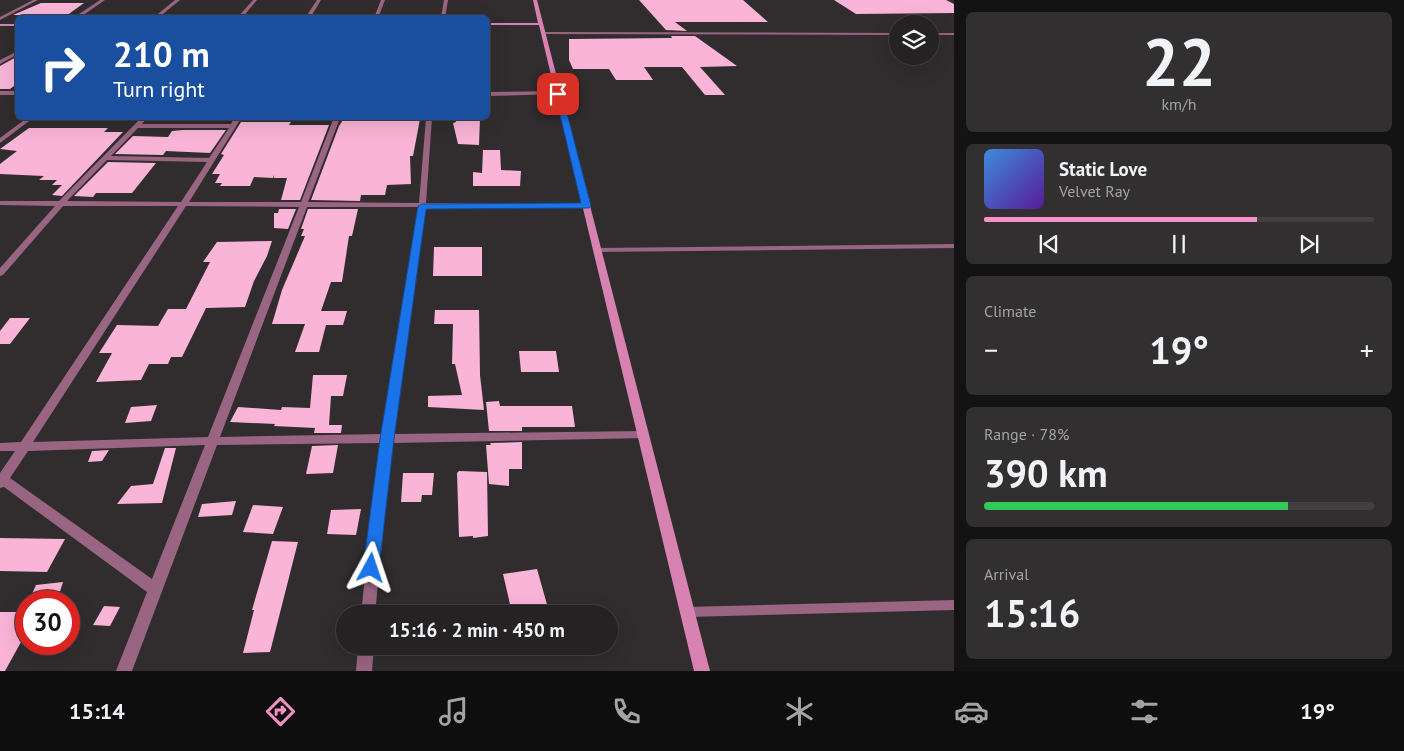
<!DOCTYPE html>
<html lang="en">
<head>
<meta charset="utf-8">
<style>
	:root { --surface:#252223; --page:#312f30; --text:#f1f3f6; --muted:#a3a4a6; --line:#423f41; --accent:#f990ca }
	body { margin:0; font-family:"PT Sans",sans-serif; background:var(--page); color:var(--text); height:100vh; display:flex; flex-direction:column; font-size:19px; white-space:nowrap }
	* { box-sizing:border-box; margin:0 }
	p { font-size:16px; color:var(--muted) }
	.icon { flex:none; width:28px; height:28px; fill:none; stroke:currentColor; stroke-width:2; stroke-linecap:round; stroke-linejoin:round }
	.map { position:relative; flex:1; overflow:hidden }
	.details { display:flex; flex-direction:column; gap:12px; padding:12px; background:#141313; width:450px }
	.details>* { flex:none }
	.guide { position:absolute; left:15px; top:15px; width:475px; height:105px; border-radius:8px; box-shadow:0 5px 20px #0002,0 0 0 1px var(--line); background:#1a4fa0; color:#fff; overflow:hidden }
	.buttons { position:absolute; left:889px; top:15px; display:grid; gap:10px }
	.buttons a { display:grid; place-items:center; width:50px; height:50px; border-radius:50%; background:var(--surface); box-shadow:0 5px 20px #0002,0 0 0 1px var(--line); font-size:25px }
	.speed { position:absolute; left:15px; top:590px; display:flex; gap:10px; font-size:25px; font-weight:700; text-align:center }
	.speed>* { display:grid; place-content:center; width:65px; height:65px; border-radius:50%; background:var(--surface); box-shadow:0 5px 20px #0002,0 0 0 1px var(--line); line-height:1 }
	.speed .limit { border:8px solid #d22; background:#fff; color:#111 }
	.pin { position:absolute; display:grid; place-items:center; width:42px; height:42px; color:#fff; margin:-21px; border-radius:10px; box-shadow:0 2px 8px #0006 }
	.me { position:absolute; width:55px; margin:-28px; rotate:5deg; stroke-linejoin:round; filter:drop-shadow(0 0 4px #0008) }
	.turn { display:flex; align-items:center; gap:18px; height:105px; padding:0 15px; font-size:22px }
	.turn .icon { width:65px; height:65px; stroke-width:2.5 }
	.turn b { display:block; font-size:35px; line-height:42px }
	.big { font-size:38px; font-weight:800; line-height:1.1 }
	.details .widget { flex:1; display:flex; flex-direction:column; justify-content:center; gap:8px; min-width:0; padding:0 18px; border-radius:8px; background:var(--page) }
	.details .dial { align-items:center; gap:0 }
	.dial b { font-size:65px; line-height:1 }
	.song { display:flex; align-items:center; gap:15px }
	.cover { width:60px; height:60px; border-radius:8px; background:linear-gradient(135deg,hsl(210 70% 55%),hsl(270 70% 35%)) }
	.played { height:5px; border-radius:2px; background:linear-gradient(90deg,var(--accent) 70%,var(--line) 70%) }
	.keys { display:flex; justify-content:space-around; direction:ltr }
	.heat { display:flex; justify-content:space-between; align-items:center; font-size:28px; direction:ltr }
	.charge { height:8px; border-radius:4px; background:linear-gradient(90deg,#34c759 78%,var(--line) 0) }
	.trip { position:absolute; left:336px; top:605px; width:282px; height:50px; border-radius:25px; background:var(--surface); box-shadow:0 5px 20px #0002,0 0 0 1px var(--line); font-weight:800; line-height:50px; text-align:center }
	.tabs { display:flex; height:80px; justify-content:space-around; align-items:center; background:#0f0e0e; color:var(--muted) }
	.tabs .icon { width:35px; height:35px }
	.tabs .current { color:var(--accent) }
	.tabs b { font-size:22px; color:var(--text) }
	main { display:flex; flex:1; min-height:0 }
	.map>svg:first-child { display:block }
	.building { fill:#f9b4d8 }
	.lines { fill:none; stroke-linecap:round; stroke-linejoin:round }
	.lane { fill:#9a6582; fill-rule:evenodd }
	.street { fill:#9a6582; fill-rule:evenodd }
	.secondary { fill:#d782b1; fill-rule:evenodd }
	.route { fill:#1a73e8; stroke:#114b97 }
</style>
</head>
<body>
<main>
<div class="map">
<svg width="954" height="671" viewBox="0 0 954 671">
	<rect width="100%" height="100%" fill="#312d2f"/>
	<path class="building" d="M639,0H743L768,22H675L687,31L666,30Z
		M834,0H946L954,4V13L856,14Z
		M41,3H84L66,16L13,15Z
		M671,36H695L737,66L700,67L725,95H705L682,67H644L653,80H616L609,69H573L569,60V39L672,38Z
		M18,56V83L10,89H0V66Z
		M382,118L420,119L413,156H410L411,184L387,185L385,195H361L360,201L311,200L339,126L343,120L381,121Z
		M456,118H480L479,145L458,144L453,123L456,122Z
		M241,122H291L289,125H329L300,200H281L287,178H274V175L273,178L254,177L250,186H220L222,183H215L220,174H212L224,155L221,154Z
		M29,128H108L104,132H123L62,196L52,195L62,185H52L57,180H39L44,176L0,174V164L17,151L0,149Z
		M183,130H226L210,153L166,151L163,155L115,154L133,136L168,137L172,131Z
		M483,150H500L501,170L521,171L520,186H473V172L482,173Z
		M108,162L156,163L132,193H96L93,197L74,196Z
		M279,209H296L288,229L274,228V213H278Z
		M308,209H358L352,236H349L342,282H331L321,311H347L343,325H326L319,352H295L305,324H272L282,290L305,236H301L304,229H301Z
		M272,241L267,256L254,281L245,307L206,308L182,357H171L168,364H149L141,380L96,382L112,353H99L117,325L158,326L168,309H186L210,262H203L217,242Z
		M434,247H482V276H433Z
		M435,310H479L480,375L484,410L428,407V396L462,395L455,364H452L453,324H434Z
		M10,318H30L10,344H0V331Z
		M519,351H556L559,372H521Z
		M313,375H347L343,396H331L329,425H342L341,433H314L315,428L274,426L275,424L230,422L238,407L281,410L282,407L310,408Z
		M499,401L500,406H572L575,427H522V431H489L486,402Z
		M157,405L151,421L125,423L131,407Z
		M522,442V469H509V486L489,484L486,445H491L490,443Z
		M338,445L333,473L306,474L312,446Z
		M165,448H176L162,503L117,504L131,486L153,484Z
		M109,450L102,461L88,462L92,451Z
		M459,471L487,472L488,536L473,538V536L459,537L457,473Z
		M403,473H434L432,495H422L421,502H401Z
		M236,501L232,515L198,517L202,504Z
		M253,505L283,507L273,534L243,532Z
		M361,509L356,535L327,534L331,510Z
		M0,538L65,539L47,572L0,571Z
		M272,541L298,542L270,652L243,653L254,610H252Z
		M537,569L548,608L512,613L503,574Z
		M63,582L57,601H29L36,585Z
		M104,606L120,607L110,626L93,625Z
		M0,612H26V633L5,671H0Z"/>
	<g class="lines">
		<path class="lane" d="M954,244V248L597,252L594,250L597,248Z
			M954,600V610L687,617L683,616L681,612L683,608L687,607Z"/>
		<path class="street" d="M33,0H38L0,20V17Z
			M100,0H105L79,18H73Z
			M175,0H180L158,18H153Z
			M253,0H257L242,18H237Z
			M317,0H321L310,18H305Z
			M381,0H385L378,18H374Z
			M444,0H448L445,18H441Z
			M541,32L898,33V35L543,34Z
			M930,33H954V35H930Z
			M18,51V54L0,64V60Z
			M0,91H18V95H0Z
			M558,91L560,92V94L488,96V92Z
			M27,118H33L0,143V138Z
			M141,118H147L142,124H231L234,118H340L308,202L419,203L426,118H432L426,203L589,204L590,206L586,208L426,207L394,434L643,431L647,432L649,435L647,438L393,443L385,512L375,614H361L372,512L381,443L217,445L132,671H116L147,592L4,487L0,488V473L15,451H0V443L21,442L178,206H63L3,275L0,276V268L55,206L0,205V201H59ZM240,120H333L301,202H189ZM138,128H229L209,158L111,156ZM107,160L207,162L181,202L67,201ZM186,206L299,207L208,437L33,442ZM307,207H418L383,434L220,437ZM205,445L152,579L10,478L28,451Z
			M358,646H374L372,671H356Z"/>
		<path class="secondary" d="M533,0H537L710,671H694L539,25H488V23H538Z
			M0,24H18V26H0Z"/>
	</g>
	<path class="route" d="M558,92L562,94L591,206L589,208L426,209L394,439L379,568L377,573L371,575L366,573L363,568L380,439L418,206L422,204L581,203L555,94Z"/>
</svg>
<div class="buttons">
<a><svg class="icon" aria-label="layers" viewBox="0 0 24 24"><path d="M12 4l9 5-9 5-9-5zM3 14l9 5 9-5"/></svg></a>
</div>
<div class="speed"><div class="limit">30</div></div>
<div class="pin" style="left:558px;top:94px;background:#d93025"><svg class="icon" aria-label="arrive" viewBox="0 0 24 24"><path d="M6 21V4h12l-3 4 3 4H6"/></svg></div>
<svg class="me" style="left:371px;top:568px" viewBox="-20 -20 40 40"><path d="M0-17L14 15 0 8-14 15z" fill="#1a73e8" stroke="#fff" stroke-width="4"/></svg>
<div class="trip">15:16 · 2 min · 450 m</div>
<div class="guide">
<div class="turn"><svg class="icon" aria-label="right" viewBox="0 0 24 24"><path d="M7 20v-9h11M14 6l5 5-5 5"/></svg><div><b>210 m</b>Turn right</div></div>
</div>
</div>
<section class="details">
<div class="widget dial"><b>22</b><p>km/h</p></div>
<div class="widget">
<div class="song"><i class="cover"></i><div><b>Static Love</b><p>Velvet Ray</p></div></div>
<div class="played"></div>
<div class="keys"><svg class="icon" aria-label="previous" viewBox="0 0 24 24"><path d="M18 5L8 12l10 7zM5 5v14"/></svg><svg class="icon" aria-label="pause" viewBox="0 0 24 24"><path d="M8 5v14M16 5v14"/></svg><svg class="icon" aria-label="next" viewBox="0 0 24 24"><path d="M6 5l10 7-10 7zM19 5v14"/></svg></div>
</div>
<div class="widget"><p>Climate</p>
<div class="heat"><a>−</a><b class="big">19°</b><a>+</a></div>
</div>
<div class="widget"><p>Range · 78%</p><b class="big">390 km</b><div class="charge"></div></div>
<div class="widget"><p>Arrival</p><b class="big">15:16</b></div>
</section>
</main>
<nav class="tabs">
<b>15:14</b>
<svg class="icon current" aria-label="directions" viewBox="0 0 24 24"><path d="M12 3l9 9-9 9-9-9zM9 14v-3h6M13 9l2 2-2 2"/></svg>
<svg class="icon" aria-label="music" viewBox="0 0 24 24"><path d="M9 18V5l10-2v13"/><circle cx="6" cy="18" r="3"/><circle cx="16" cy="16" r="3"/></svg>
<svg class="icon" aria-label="phone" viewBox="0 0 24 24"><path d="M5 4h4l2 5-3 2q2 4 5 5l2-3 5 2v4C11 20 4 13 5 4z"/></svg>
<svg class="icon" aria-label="climate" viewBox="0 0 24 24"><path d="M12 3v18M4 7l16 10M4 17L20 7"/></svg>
<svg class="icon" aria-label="car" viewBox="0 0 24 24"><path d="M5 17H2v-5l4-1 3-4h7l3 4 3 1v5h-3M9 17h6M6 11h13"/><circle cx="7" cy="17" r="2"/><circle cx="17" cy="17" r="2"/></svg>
<svg class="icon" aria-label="filters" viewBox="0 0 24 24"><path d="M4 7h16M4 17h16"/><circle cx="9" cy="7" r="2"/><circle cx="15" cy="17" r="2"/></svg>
<b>19°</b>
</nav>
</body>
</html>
